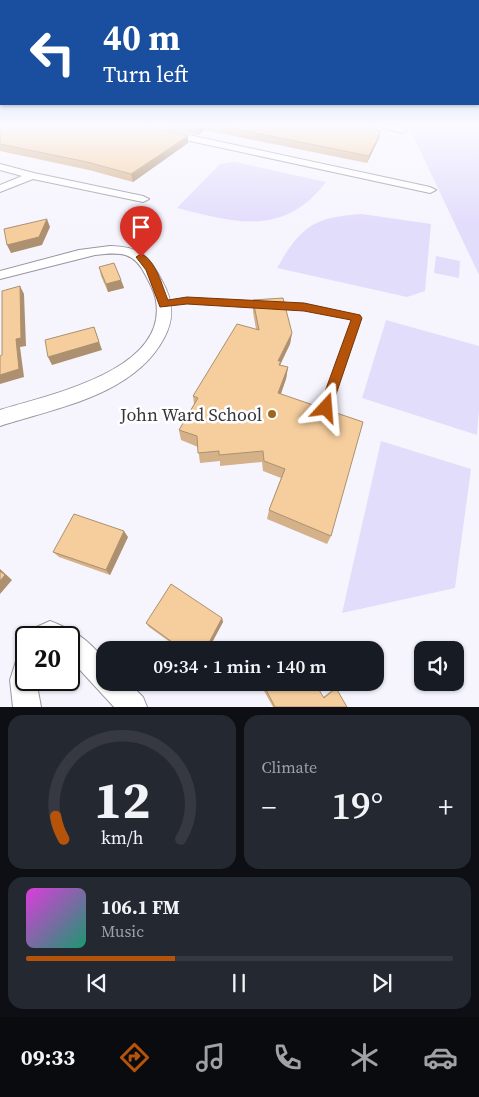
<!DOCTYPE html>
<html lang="en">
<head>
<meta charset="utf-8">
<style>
	:root { --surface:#171b24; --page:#242831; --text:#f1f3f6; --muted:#9ea1a6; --line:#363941; --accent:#b45309 }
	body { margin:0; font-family:"Source Serif 4",serif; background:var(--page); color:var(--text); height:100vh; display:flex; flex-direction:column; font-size:19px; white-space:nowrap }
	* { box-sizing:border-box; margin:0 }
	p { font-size:16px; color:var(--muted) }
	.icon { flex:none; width:28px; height:28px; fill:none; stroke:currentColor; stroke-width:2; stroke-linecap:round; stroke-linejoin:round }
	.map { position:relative; height:707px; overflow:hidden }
	.sheet { display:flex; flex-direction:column; gap:8px; padding:8px; background:#0d0f14; flex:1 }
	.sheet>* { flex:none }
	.hud { position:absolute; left:0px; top:0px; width:480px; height:105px; box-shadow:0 1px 4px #0004; background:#1a4fa0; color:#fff; overflow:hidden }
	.fabs { position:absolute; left:414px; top:641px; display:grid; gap:10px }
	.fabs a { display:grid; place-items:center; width:50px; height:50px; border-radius:10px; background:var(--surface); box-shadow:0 1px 4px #0004; font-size:25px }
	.speed { position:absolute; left:15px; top:626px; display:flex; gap:10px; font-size:25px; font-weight:700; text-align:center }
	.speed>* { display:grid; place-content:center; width:65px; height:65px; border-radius:50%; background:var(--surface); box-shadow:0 1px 4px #0004; line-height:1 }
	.speed .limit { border:2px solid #111; border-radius:8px; background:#fff; color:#111 }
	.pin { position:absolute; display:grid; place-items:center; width:42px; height:42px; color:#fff; margin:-51px -21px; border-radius:50% 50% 50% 0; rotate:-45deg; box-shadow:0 0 5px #0007 }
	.pin .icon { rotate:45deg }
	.me { position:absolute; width:55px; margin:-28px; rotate:19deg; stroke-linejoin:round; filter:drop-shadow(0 0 4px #0008) }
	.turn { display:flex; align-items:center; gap:18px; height:105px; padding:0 20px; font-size:22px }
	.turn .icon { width:65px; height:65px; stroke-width:2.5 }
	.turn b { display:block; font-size:35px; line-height:42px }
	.big { font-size:38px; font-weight:600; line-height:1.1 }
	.sheet .tile { flex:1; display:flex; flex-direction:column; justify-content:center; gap:8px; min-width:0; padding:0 18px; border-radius:15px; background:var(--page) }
	.sheet .dial { align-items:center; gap:0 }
	.dial svg { height:130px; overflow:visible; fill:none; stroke:var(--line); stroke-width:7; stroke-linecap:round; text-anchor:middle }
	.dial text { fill:var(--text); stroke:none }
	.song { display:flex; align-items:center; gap:15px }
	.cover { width:60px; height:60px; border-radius:8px; background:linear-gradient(135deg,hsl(300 70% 55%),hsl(160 70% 35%)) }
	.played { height:5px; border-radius:2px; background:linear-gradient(90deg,var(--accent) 35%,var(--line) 35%) }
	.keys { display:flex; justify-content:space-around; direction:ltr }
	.heat { display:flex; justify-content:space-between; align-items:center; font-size:28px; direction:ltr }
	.sheet .tiles { flex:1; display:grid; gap:8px; grid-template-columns:1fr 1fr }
	.tile:last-child { grid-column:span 2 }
	.trip { position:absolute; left:96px; top:641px; width:288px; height:50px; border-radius:15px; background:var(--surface); box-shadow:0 1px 4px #0004; font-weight:600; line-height:50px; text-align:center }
	.menu { display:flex; height:80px; justify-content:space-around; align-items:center; background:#090b0e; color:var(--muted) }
	.menu .icon { width:35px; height:35px }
	.menu .current { color:var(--accent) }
	.menu b { font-size:22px; color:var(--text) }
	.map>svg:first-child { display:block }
	.green { fill:#e3ddfc }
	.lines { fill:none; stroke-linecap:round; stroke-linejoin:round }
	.service-casing { stroke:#9897a1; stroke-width:1 }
	.minor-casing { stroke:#9897a1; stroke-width:2 }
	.service { fill:#fff; fill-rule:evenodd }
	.minor { fill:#fff; fill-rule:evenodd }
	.wall { fill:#d4b188 }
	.shaded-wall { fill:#ac906f }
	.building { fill:#f6ce9e; stroke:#ac906f }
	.route { fill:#b45309; stroke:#753606 }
	.poi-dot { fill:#9b681e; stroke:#fff; stroke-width:2 }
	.labels { text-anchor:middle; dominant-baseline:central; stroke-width:5; stroke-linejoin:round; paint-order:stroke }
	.poi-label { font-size:18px; fill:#363539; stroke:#fff; text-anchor:end }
</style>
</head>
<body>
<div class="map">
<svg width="479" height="707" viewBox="0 0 479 707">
	<rect width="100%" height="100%" fill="#f6f5fe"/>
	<path class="green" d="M408,125H479V275Z
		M234,162H235L326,182C284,237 236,223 177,208L220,164Z
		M362,214L431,224L425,291L407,297L277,268C301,226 314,217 362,214Z
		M436,256L460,261L459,278L434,273Z
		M386,320L479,346V410L477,435L362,398Z
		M381,441L471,469L455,588L342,613Z"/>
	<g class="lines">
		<defs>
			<path id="service" d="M187,298L262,303L265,305L262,307L187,302L164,306L161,304L164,302Z
				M274,303L308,305L357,316L360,318L329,411L326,412L323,411L322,409L353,320L308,309L276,307H274L273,305Z"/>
			<path id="minor" d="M126,125H143L430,187L436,190L430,193L130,128Z
				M373,125H391L407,130L402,133Z
				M0,164L34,173L143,196L149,199L143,202L33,179L0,192V185L22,176L0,170Z
				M110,246C140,247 148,254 162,281C173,300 175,318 164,338C134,395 56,408 0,426V410C48,395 168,371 156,301C155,292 150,284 146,276C134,251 120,252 95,255L0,279V271L79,250Z
				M50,621C76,631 87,639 105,660V682H128L143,697L147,707H114L69,658V638H29L32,629Z
				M26,654V680H36L41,707H13L10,680L17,658Z"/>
		</defs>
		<use href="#service" class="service-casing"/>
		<use href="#minor" class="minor-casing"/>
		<use href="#service" class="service"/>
		<use href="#minor" class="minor"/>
	</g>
	<path class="wall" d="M0,125L188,136V143L133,182L89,170L0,151Z
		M152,125H375L372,130L379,138L367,163L205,130L198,135Z
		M99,267L121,280L124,288L108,292L101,276Z
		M253,300L292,333L290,344L280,365L288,367L286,379L281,394L331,536L327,544L267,519L269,510L281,478L263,471L262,462L220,466V461L200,463L198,447L181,440L179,430L194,404L193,396L256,329L253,312Z
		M128,537L110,575L59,557L53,552Z
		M222,618L223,622L208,650H181L149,627L146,623Z
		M259,682H314L323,697L331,691L336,688L347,707H273Z"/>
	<path class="shaded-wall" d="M201,125H204L205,130L198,135V128Z
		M372,125H375L374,127L367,136L369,129Z
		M381,131L379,138L367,163L369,156Z
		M188,136V143L133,182L131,174Z
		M47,219L50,227L42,245L11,253L7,245Z
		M121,280L124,288L108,292L106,284Z
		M20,286L24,294L26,346L20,347L24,377L0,384V375Z
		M94,327L102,350L52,365L48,357Z
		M292,333L290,344L280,365L279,373L278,361Z
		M288,367L286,379L277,404L278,393Z
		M124,531L128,537L110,575L106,570Z
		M0,569L12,580L0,594Z
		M222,618L223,622L208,650H205Z"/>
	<path class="building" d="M0,125H139L188,136L131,174L87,162L0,144Z
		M184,125H201L198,128Z
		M216,125H372L369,129L381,131L369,156Z
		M47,219L39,237L7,245L4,229Z
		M114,263L121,280L106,284L99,267Z
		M20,286L21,338L16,339L19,369L0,375V356L2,355V291Z
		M283,298L292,333L278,361H281L279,365L288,367L278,393L363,422L331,536L269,510L285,469L264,461L263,451L219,455V451L198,453L197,436L179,430L198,398L193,396L237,324L259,330L253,300Z
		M94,327L99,342L48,357L45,340Z
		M74,514L124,531L106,570L53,552Z
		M0,571L5,575L0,581Z
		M171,584L222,618L205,650H183L146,623Z
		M292,645L295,650H285Z
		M262,682H314L324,698L336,688L347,707H275Z"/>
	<linearGradient id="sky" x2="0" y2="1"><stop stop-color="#9db9ee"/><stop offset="0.56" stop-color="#fbfaff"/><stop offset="1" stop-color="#fbfaff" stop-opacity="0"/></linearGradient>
	<rect width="479" height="224" fill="url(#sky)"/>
	<path class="route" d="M141,254C156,260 162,286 168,300L187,297L304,303L360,315L362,318L330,412L326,414L321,412L319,408L351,320L304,311L187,304L160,307L146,270L136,257Z"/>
	<circle class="poi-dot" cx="272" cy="414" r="5"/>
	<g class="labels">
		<g class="poi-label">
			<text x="262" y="414">John Ward School</text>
		</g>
	</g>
</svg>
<div class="fabs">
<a><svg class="icon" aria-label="sound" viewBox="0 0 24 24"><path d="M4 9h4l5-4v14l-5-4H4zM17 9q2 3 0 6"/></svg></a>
</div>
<div class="speed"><div class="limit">20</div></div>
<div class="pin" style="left:141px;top:257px;background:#d93025"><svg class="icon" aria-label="arrive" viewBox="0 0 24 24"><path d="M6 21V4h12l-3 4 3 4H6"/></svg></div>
<svg class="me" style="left:326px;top:408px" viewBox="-20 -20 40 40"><path d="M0-17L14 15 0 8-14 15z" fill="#b45309" stroke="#fff" stroke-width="4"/></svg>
<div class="trip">09:34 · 1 min · 140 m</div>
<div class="hud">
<div class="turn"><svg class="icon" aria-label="left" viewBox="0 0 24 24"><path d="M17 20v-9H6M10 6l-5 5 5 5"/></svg><div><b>40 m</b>Turn left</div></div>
</div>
</div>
<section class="sheet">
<div class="tiles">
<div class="tile dial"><svg viewBox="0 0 100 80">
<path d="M14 69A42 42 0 1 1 86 69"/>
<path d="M14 69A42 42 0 0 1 9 55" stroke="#b45309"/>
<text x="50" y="56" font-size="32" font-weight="700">12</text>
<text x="50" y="72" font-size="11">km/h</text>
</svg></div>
<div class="tile"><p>Climate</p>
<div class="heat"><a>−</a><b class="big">19°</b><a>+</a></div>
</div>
<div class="tile">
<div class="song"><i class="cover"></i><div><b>106.1 FM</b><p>Music</p></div></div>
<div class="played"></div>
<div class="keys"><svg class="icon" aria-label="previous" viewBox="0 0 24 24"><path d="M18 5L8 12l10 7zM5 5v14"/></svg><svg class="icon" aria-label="pause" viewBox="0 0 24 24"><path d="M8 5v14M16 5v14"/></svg><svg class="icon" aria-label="next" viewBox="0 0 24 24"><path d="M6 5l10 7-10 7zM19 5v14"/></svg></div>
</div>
</div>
</section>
<nav class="menu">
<b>09:33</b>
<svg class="icon current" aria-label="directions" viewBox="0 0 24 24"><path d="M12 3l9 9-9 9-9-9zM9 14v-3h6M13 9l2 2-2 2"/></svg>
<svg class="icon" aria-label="music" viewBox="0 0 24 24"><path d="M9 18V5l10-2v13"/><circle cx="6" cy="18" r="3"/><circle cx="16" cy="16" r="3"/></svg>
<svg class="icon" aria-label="phone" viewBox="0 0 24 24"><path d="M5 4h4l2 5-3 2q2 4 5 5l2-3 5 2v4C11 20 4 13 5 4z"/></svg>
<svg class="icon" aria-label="climate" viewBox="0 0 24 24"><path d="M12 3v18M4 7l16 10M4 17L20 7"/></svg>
<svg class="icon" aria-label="car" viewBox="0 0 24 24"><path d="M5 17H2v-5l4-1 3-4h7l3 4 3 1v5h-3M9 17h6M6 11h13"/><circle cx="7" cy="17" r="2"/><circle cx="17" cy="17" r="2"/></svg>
</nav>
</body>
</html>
